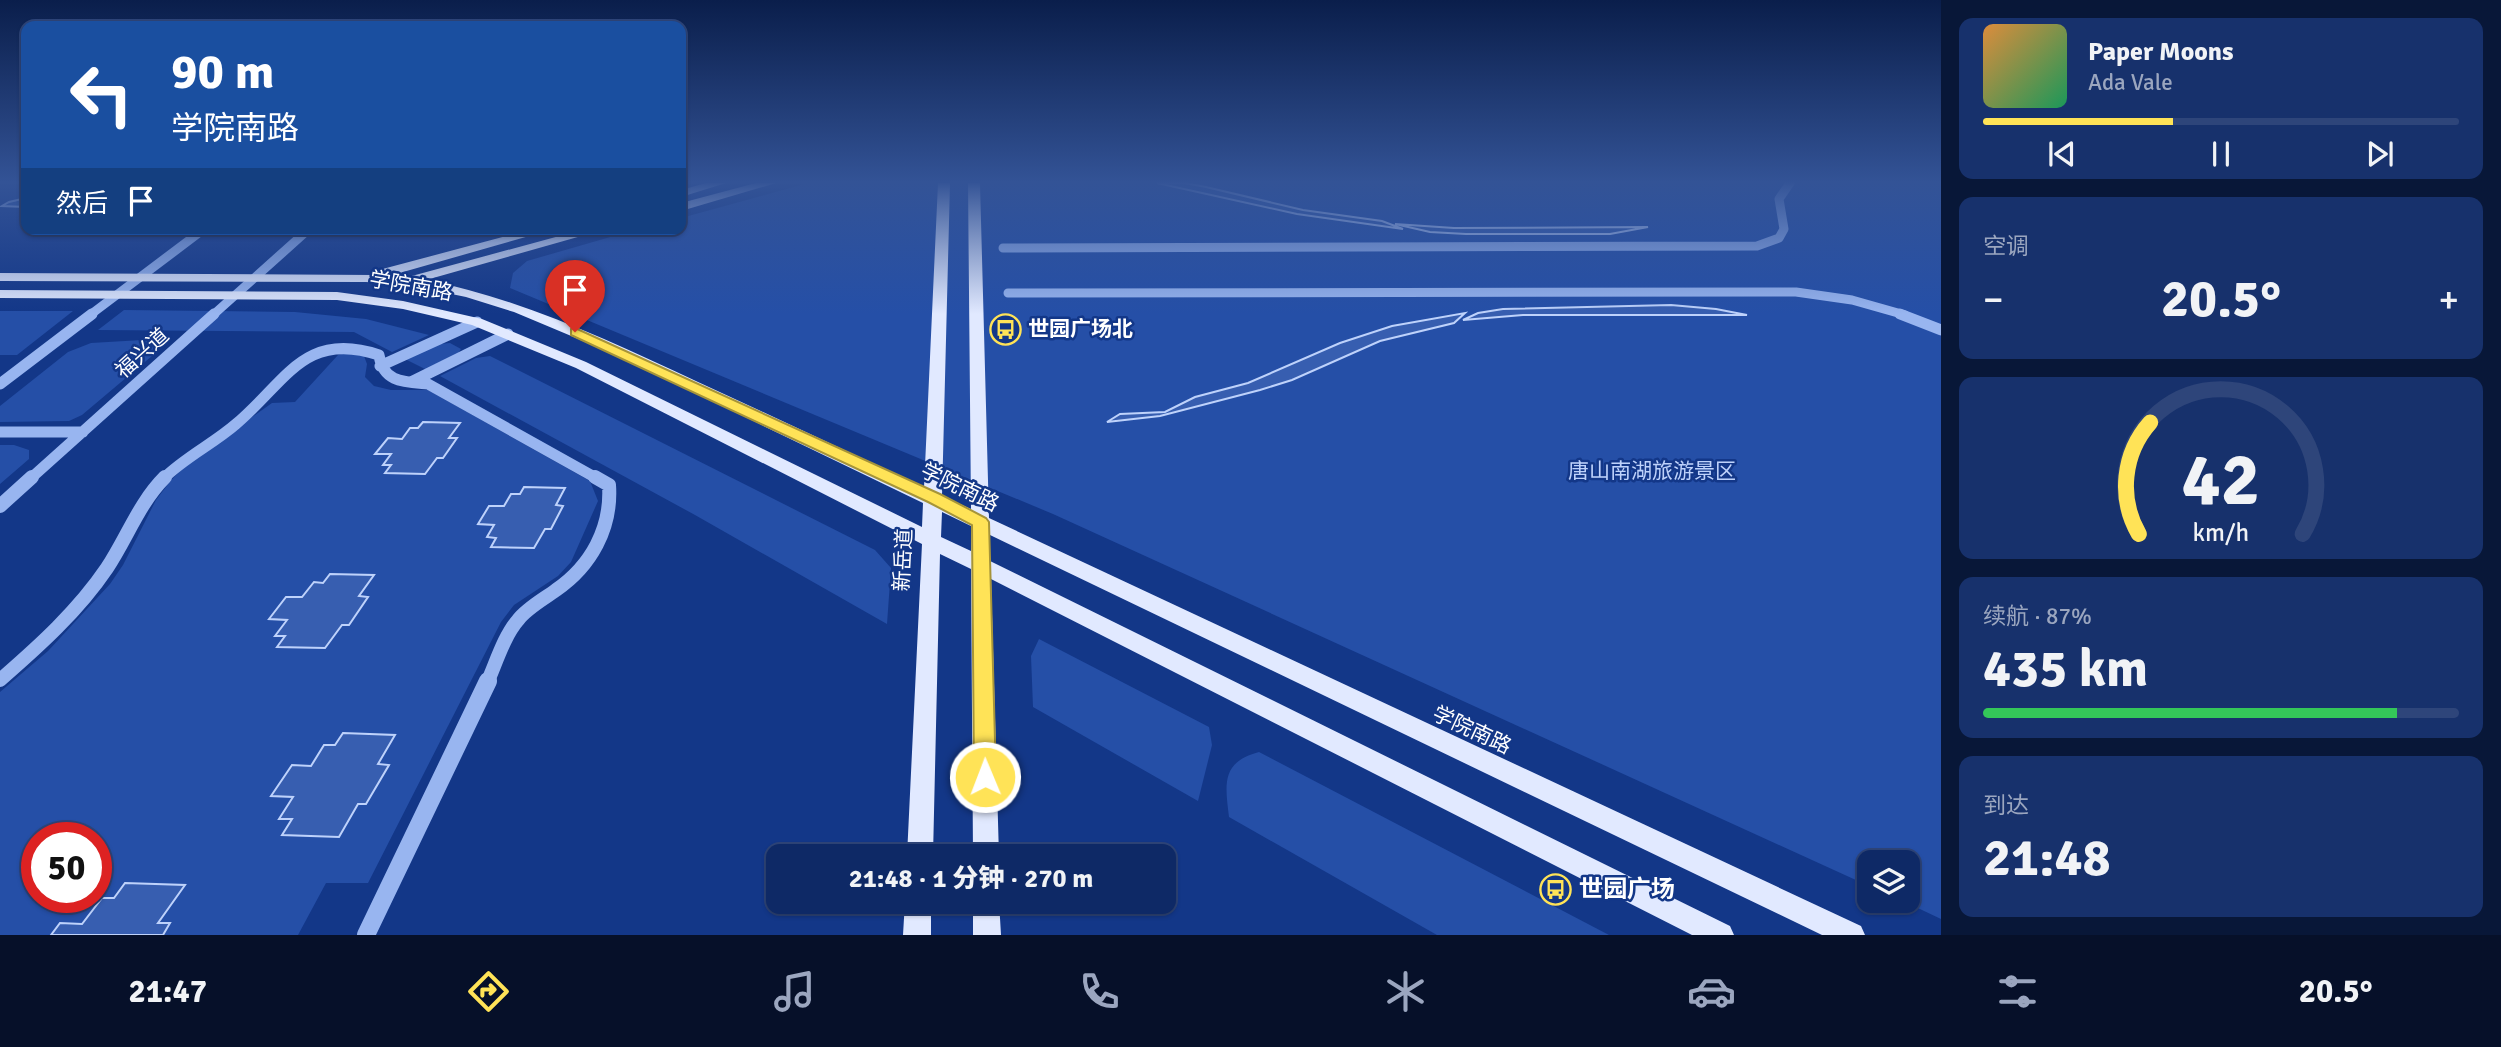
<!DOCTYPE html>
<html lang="zh">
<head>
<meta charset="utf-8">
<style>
	:root { --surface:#0e2966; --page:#17316c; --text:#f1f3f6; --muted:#9ba6bf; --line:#2e457a; --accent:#ffe357 }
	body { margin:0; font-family:Signika,"Noto Sans SC",sans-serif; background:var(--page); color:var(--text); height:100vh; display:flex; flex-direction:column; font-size:26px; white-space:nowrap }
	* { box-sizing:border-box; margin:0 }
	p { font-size:23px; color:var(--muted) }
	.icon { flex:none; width:38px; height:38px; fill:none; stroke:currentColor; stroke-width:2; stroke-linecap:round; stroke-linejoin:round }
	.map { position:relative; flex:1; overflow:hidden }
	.panel { display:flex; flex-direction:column; gap:18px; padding:18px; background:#081738; width:560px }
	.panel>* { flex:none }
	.guide { position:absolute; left:21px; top:21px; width:665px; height:214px; border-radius:14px; box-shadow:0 2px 5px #0004,0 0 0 2px var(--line); background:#1a4fa0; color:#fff; overflow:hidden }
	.controls { position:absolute; left:1857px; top:850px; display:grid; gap:14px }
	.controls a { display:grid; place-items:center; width:63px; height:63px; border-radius:14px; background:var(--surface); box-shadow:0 2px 5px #0004,0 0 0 2px var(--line); font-size:35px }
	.speed { position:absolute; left:21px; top:822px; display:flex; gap:14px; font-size:35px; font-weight:700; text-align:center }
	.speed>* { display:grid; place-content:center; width:91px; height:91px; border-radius:50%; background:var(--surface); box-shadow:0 2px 5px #0004,0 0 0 2px var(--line); line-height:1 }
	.speed .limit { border:10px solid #d22; background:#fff; color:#111 }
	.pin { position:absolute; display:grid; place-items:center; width:60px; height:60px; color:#fff; margin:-72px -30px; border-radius:50% 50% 50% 0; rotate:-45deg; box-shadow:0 0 7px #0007 }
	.pin .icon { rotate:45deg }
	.me { position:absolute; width:77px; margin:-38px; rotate:359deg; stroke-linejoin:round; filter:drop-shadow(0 0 5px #0008) }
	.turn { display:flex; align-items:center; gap:24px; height:147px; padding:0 35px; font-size:32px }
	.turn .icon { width:91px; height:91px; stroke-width:2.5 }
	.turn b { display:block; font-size:49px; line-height:60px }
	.then { display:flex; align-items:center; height:66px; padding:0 35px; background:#0003; gap:14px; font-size:26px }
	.big { font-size:52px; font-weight:800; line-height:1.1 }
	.panel .card { flex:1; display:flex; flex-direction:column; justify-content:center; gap:10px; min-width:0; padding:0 24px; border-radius:14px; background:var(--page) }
	.panel .dial { align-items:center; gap:0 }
	.dial svg { height:182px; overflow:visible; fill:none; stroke:var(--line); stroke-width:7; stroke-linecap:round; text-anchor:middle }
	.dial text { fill:var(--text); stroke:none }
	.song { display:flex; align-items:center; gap:21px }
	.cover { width:84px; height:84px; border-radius:10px; background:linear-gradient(135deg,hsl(30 70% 55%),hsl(150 70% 35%)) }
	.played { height:7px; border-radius:4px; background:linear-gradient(90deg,var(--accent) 40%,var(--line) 40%) }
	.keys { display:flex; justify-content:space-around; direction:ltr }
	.heat { display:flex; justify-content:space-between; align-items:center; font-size:38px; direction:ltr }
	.charge { height:10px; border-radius:5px; background:linear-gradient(90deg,#34c759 87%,var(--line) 0) }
	.trip { position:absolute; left:766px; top:844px; width:410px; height:70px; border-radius:14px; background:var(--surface); box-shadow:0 2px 5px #0004,0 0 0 2px var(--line); font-weight:800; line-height:70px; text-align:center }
	.menu { display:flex; height:112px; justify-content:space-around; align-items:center; background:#061029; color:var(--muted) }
	.menu .icon { width:49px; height:49px }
	.menu .active { color:var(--accent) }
	.menu b { font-size:32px; color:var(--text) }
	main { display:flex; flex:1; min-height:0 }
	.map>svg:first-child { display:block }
	.green { fill:#254fa7; fill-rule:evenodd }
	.building { fill:#375eb0; stroke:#bed2fb; stroke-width:2 }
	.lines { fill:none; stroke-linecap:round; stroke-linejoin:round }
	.minor-far3 { stroke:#98b5f0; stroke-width:9 }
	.minor-far2 { stroke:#98b5f0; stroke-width:11 }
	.minor-far1 { stroke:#98b5f0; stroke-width:14 }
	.minor { stroke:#98b5f0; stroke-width:18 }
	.major { fill:#e1e9ff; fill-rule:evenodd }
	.route { fill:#ffe357; stroke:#a69439; stroke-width:2 }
	.labels { text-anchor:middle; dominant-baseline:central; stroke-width:5; stroke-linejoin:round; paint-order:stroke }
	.street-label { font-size:21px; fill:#fff; stroke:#133788 }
	.poi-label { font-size:21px; font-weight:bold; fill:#fff; stroke:#133788; text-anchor:start }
	.park-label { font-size:21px; fill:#bed2fb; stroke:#133788 }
	.near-poi-label { font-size:24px; font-weight:bold; fill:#fff; stroke:#133788; text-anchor:start }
</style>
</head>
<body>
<main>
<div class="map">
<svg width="1941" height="935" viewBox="0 0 1941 935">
	<rect width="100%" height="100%" fill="#133788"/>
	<path class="green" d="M808,183H1941V919L1903,901H1908V863H1869V886L1053,514L510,288L513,273L527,261L638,229H681V218Z
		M124,310L295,312L366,319L429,335L392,352L354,332L98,330Z
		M0,311H73L17,355H0Z
		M142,340L162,342L165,345L82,415L69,421L0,422V406L68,352L91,343Z
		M450,343L461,349L457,355L427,370L405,359L439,344Z
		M353,351L364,356L367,364L365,377L374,386L391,390H428L590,481L598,501L571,562L558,576L514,605L501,622L368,883H326L298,935H0V692L48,651L110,584L123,565L156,500L172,479L194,458L272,403L295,402L338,355ZM37,838H96V898H37Z
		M490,356L875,550L891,568L887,624L695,515L440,376L476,358Z
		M0,445H14L29,450V459L0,484Z
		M1039,639L1209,727L1212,745L1198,801L1033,707L1031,656Z
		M1259,752L1609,935H1437L1229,817C1225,784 1221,762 1259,752Z"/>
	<path class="building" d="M1157,183H1185L1206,187L1303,210L1382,221L1403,229L1297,214Z
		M26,198V207L2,206L9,202Z
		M1395,224L1454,228L1648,227L1610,234H1466L1430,232Z
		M1671,305L1716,309L1747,315H1523L1463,320L1478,313L1503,309Z
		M1465,313L1454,323L1380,341L1292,380L1260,390L1160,416L1107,422L1120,414L1165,412L1195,397L1248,383L1340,343L1392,326Z
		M423,422L460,423L449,438H457L443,458H437L425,474L385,473L391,465H383L391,454H375L388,438L402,439L410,428H418Z
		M524,487L565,488L556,505L563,506L551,529H545L534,548L491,547L496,538L487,537L494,525L478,524L489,506H504L511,494H520Z
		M330,574L374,575L359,596L368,597L349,625H342L325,648L277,647L285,636H275L287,620L269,619L286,597H302L314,582L323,583Z
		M343,733L395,735L378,764L389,765L366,804H358L339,837L282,835L292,819H279L293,797L271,796L292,765L311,766L324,745H335Z
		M125,883L185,885L158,923H170L163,935H51L60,923L82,924L102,898H114Z"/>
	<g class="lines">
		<path class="minor-far3" d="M1003,248L1757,246L1779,238L1784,229L1779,199L1790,183
			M1008,293L1796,292L1852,300L1905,315
			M90,315L204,229
			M213,315L309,229"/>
		<path class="minor-far2" d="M1900,314L1941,330
			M380,366L477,322
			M411,382L508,334
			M0,384L92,314
			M0,432H83
			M30,479L214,314
			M163,479C185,457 213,444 236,424C286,382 304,330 379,355C383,383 405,382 428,384L598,479"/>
		<path class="minor-far1" d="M0,506L32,477
			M0,680C39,646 78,611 107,568C127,538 139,503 165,477
			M487,683C496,663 504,636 518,620C527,608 544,599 556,590C591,566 612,528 609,485L595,477"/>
		<path class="minor" d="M366,935L488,681"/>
		<path class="major" d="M706,183H726L681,197V190Z
			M756,183H776L681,211V203Z
			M938,183H950L942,496L971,509L968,183H980L989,518L1861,926L1865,935H1822L990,535V561L1730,926L1734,935H1692L991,579L999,856H973L971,569L940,554L933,856H907L922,544L576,368L472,325L403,309L337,300L0,298V290L337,292L403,301L482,319L586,362L922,527L923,503L619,356L514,312L466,297L408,285L366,282L0,281V273L374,275L375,271L533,229H554L389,276L408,277L585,229H606L426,280C522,299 610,341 698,382C774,417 849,452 924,488ZM942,512L971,526V551L941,537Z
			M905,901H931V935H903Z
			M973,901H999L1001,935H973Z"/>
	</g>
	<linearGradient id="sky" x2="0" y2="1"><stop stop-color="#0a1e4b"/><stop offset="0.58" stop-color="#335396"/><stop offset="1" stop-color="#335396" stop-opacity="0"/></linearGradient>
	<rect width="1941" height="314" fill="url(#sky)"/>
	<path class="route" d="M575,328L940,494L986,518L989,522L996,777L992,783L985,786L977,783L974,777L972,525L928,502L571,335V329Z"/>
	<defs>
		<symbol id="bus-ring" viewBox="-11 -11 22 22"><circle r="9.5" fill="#133788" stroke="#ffe357" stroke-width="1.5"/><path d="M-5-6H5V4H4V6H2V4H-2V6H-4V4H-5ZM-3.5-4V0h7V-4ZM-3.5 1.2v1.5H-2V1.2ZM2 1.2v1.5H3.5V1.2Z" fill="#ffe357"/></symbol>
	</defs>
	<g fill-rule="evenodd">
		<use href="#bus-ring" x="988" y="312" width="35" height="35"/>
		<use href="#bus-ring" x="1538" y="872" width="35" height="35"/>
	</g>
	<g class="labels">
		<g class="street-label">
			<text transform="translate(411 286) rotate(10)">学院南路</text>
			<text transform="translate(142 353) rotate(-42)">福兴道</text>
			<text transform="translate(960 487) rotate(26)">学院南路</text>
			<text transform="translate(903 560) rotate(-87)">新岳道</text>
			<text transform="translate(1472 730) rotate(25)">学院南路</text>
		</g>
		<g class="poi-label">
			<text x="1028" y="329">世园广场北</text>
		</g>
		<g class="park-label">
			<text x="1652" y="471">唐山南湖旅游景区</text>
		</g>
		<g class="near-poi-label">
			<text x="1579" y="889">世园广场</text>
		</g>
	</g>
</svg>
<div class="controls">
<a><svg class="icon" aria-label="layers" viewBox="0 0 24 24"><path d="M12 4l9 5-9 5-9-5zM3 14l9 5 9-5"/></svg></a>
</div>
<div class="speed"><div class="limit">50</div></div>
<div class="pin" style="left:575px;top:332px;background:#d93025"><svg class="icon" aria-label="arrive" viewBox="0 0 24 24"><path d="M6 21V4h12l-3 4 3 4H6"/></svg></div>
<svg class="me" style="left:985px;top:777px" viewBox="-20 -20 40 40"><circle r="17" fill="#ffe357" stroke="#fff" stroke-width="3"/><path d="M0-11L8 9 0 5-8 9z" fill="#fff"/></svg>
<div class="trip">21:48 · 1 分钟 · 270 m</div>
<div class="guide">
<div class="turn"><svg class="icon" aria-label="left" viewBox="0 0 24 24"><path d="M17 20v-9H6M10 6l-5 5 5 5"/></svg><div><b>90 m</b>学院南路</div></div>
<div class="then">然后<svg class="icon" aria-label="arrive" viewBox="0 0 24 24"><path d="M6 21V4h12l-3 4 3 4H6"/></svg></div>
</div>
</div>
<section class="panel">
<div class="card">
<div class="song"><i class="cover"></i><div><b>Paper Moons</b><p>Ada Vale</p></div></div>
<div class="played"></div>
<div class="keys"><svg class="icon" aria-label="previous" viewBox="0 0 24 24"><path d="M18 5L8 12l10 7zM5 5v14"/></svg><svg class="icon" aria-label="pause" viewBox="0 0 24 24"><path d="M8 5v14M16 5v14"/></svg><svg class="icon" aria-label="next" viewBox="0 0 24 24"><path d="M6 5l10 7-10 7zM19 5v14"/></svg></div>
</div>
<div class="card"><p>空调</p>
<div class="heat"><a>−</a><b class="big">20.5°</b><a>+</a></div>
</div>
<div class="card dial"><svg viewBox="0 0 100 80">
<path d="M14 69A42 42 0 1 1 86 69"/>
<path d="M14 69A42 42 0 0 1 19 20" stroke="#ffe357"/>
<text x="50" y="56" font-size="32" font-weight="700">42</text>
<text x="50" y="72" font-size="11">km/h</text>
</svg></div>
<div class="card"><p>续航 · 87%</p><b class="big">435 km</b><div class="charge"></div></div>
<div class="card"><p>到达</p><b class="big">21:48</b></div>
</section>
</main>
<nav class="menu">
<b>21:47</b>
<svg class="icon active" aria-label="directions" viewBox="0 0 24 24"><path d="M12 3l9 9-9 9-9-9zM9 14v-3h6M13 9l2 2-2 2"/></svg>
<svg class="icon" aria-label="music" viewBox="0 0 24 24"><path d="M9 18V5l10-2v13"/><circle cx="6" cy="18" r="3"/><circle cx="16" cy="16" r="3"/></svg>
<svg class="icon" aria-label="phone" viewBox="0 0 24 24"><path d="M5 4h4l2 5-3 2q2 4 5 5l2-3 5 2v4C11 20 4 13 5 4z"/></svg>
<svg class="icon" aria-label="climate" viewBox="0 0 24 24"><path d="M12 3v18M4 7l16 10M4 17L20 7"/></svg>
<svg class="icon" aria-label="car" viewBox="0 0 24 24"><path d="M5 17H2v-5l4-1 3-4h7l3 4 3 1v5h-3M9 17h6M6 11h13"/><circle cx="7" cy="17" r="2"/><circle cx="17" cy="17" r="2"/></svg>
<svg class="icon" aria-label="filters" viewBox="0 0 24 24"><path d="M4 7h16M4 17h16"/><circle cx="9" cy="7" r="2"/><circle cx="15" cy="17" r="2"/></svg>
<b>20.5°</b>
</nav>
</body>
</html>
